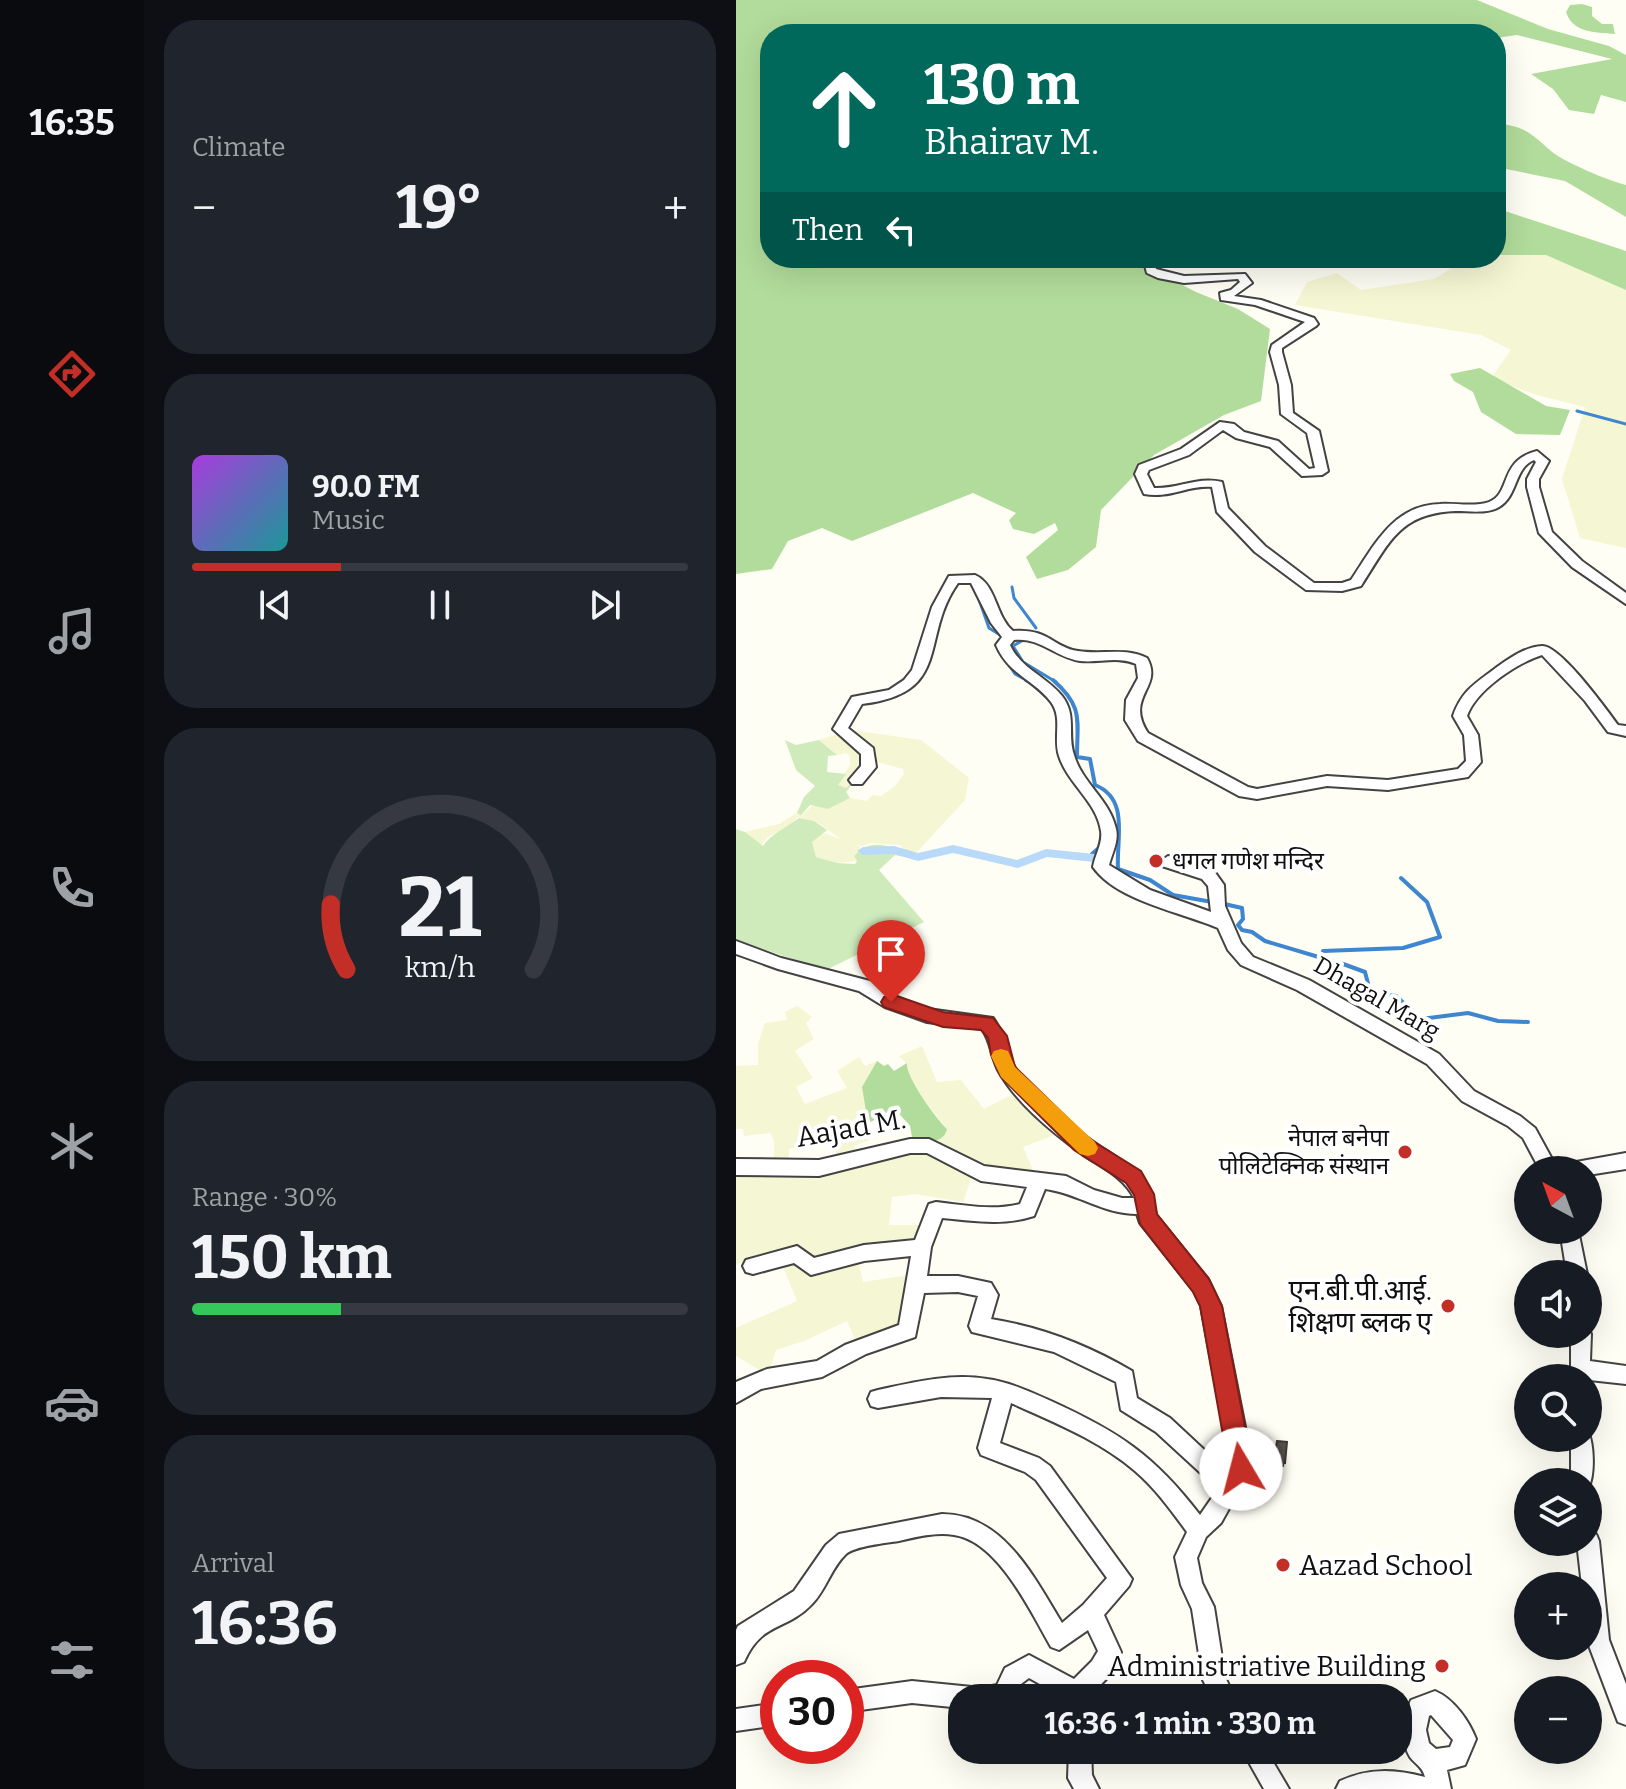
<!DOCTYPE html>
<html lang="en">
<head>
<meta charset="utf-8">
<style>
	:root { --surface:#171b24; --page:#20242c; --text:#f1f3f6; --muted:#9ea1a6; --line:#363941; --accent:#c32e26 }
	body { margin:0; font-family:Bitter,"Noto Sans Devanagari",serif; background:var(--page); color:var(--text); height:100vh; display:flex; flex-direction:column; font-size:30px; white-space:nowrap }
	* { box-sizing:border-box; margin:0 }
	p { font-size:26px; color:var(--muted) }
	.icon { flex:none; width:44px; height:44px; fill:none; stroke:currentColor; stroke-width:2; stroke-linecap:round; stroke-linejoin:round }
	.map { position:relative; flex:1; overflow:hidden }
	.details { display:flex; flex-direction:column; gap:20px; padding:20px; background:#0d0f14; width:592px }
	.details>* { flex:none }
	.top-card { position:absolute; left:24px; top:24px; width:746px; height:244px; border-radius:32px; box-shadow:0 8px 32px #0002; background:#00695c; color:#fff; overflow:hidden }
	.needle { width:52px; rotate:319deg }
	.fabs { position:absolute; left:778px; top:1156px; display:grid; gap:16px }
	.fabs a { display:grid; place-items:center; width:88px; height:88px; border-radius:50%; background:var(--surface); box-shadow:0 8px 32px #0002; font-size:40px }
	.speed { position:absolute; left:24px; top:1660px; display:flex; gap:16px; font-size:40px; font-weight:700; text-align:center }
	.speed>* { display:grid; place-content:center; width:104px; height:104px; border-radius:50%; background:var(--surface); box-shadow:0 8px 32px #0002; line-height:1 }
	.speed .limit { border:12px solid #d22; background:#fff; color:#111 }
	.pin { position:absolute; display:grid; place-items:center; width:68px; height:68px; color:#fff; margin:-82px -34px; border-radius:50% 50% 50% 0; rotate:-45deg; box-shadow:0 0 8px #0007 }
	.pin .icon { rotate:45deg }
	.me { position:absolute; width:88px; margin:-44px; rotate:352deg; stroke-linejoin:round; filter:drop-shadow(0 0 6px #0008) }
	.turn { display:flex; align-items:center; gap:28px; height:168px; padding:0 32px; font-size:36px }
	.turn .icon { width:104px; height:104px; stroke-width:2.5 }
	.turn b { display:block; font-size:56px; line-height:68px }
	.then { display:flex; align-items:center; height:76px; padding:0 32px; background:#0003; gap:16px; font-size:30px }
	.big { font-size:60px; font-weight:700; line-height:1.1 }
	.details .tile { flex:1; display:flex; flex-direction:column; justify-content:center; gap:12px; min-width:0; padding:0 28px; border-radius:32px; background:var(--page) }
	.details .dial { align-items:center; gap:0 }
	.dial svg { height:208px; overflow:visible; fill:none; stroke:var(--line); stroke-width:7; stroke-linecap:round; text-anchor:middle }
	.dial text { fill:var(--text); stroke:none }
	.song { display:flex; align-items:center; gap:24px }
	.cover { width:96px; height:96px; border-radius:12px; background:linear-gradient(135deg,hsl(280 70% 55%),hsl(180 70% 35%)) }
	.played { height:8px; border-radius:4px; background:linear-gradient(90deg,var(--accent) 30%,var(--line) 30%) }
	.keys { display:flex; justify-content:space-around; direction:ltr }
	.heat { display:flex; justify-content:space-between; align-items:center; font-size:44px; direction:ltr }
	.charge { height:12px; border-radius:6px; background:linear-gradient(90deg,#34c759 30%,var(--line) 0) }
	.trip { position:absolute; left:212px; top:1684px; width:464px; height:80px; border-radius:32px; background:var(--surface); box-shadow:0 8px 32px #0002; font-weight:700; line-height:80px; text-align:center }
	main { display:flex; flex:1; min-height:0 }
	.menu { display:flex; flex-direction:column; width:144px; justify-content:space-around; align-items:center; background:#090b0e; color:var(--muted) }
	.menu .icon { width:56px; height:56px }
	.menu .on { color:var(--accent) }
	.menu b { font-size:36px; color:var(--text) }
	.map>svg:first-child { display:block }
	.farmland { fill:#f5f6d3 }
	.green { fill:#cfebbc }
	.forest { fill:#b2dc9b }
	.lines { fill:none; stroke-linecap:round; stroke-linejoin:round }
	.stream-far1 { stroke:#3e86cf; stroke-width:3 }
	.stream { stroke:#3e86cf; stroke-width:4 }
	.canal { fill:#b8d9f7; fill-rule:evenodd }
	.minor-casing { stroke:#434343; stroke-width:4 }
	.minor { fill:#fff; fill-rule:evenodd }
	.wall { fill:#4d4741 }
	.building { fill:#59534c; stroke:#3e3a35; stroke-width:2 }
	.route { fill:#c32e26; stroke:#7f1e19; stroke-width:2 }
	.slow { fill:#f59e0b }
	.poi-dot { fill:#c32e26; stroke:#fff; stroke-width:3 }
	.labels { text-anchor:middle; dominant-baseline:central; stroke-width:8; stroke-linejoin:round; paint-order:stroke }
	.poi-label { font-size:24px; fill:#101010; stroke:#fff; text-anchor:start }
	.street-label { font-size:24px; fill:#101010; stroke:#fff }
	.near-street-label { font-size:28px; fill:#101010; stroke:#fff }
	.near-poi-label { font-size:28px; fill:#101010; stroke:#fff; text-anchor:end }
</style>
</head>
<body>
<main>
<nav class="menu">
<b>16:35</b>
<svg class="icon on" aria-label="directions" viewBox="0 0 24 24"><path d="M12 3l9 9-9 9-9-9zM9 14v-3h6M13 9l2 2-2 2"/></svg>
<svg class="icon" aria-label="music" viewBox="0 0 24 24"><path d="M9 18V5l10-2v13"/><circle cx="6" cy="18" r="3"/><circle cx="16" cy="16" r="3"/></svg>
<svg class="icon" aria-label="phone" viewBox="0 0 24 24"><path d="M5 4h4l2 5-3 2q2 4 5 5l2-3 5 2v4C11 20 4 13 5 4z"/></svg>
<svg class="icon" aria-label="climate" viewBox="0 0 24 24"><path d="M12 3v18M4 7l16 10M4 17L20 7"/></svg>
<svg class="icon" aria-label="car" viewBox="0 0 24 24"><path d="M5 17H2v-5l4-1 3-4h7l3 4 3 1v5h-3M9 17h6M6 11h13"/><circle cx="7" cy="17" r="2"/><circle cx="17" cy="17" r="2"/></svg>
<svg class="icon" aria-label="filters" viewBox="0 0 24 24"><path d="M4 7h16M4 17h16"/><circle cx="9" cy="7" r="2"/><circle cx="15" cy="17" r="2"/></svg>
</nav>
<section class="details">
<div class="tile"><p>Climate</p>
<div class="heat"><a>−</a><b class="big">19°</b><a>+</a></div>
</div>
<div class="tile">
<div class="song"><i class="cover"></i><div><b>90.0 FM</b><p>Music</p></div></div>
<div class="played"></div>
<div class="keys"><svg class="icon" aria-label="previous" viewBox="0 0 24 24"><path d="M18 5L8 12l10 7zM5 5v14"/></svg><svg class="icon" aria-label="pause" viewBox="0 0 24 24"><path d="M8 5v14M16 5v14"/></svg><svg class="icon" aria-label="next" viewBox="0 0 24 24"><path d="M6 5l10 7-10 7zM19 5v14"/></svg></div>
</div>
<div class="tile dial"><svg viewBox="0 0 100 80">
<path d="M14 69A42 42 0 1 1 86 69"/>
<path d="M14 69A42 42 0 0 1 8 44" stroke="#c32e26"/>
<text x="50" y="56" font-size="32" font-weight="700">21</text>
<text x="50" y="72" font-size="11">km/h</text>
</svg></div>
<div class="tile"><p>Range · 30%</p><b class="big">150 km</b><div class="charge"></div></div>
<div class="tile"><p>Arrival</p><b class="big">16:36</b></div>
</section>
<div class="map">
<svg width="890" height="1789" viewBox="0 0 890 1789">
	<rect width="100%" height="100%" fill="#fffef4"/>
	<path class="farmland" d="M760,255H810L890,290V548L844,538L826,479L849,407L801,395L755,378L775,350L745,335L559,305L571,282L601,273L625,290L698,279L732,258H760Z
		M115,730L185,740L233,778L229,800L181,852H172L163,845L135,843L125,846L109,842L84,824L62,817L50,828L32,837L25,845L9,832L43,824L61,813L66,815L76,806L90,807L114,798L130,801L137,795L145,796L159,786L168,774L167,769L142,762L126,779H120L110,788L101,785L114,765V756L110,753L101,755L83,740Z
		M88,833L125,847L118,856L121,861L101,863L80,857L76,842L79,837Z
		M61,1006L76,1017L70,1023L78,1039L59,1051L77,1078L60,1087L69,1104L111,1088L101,1071L123,1057L129,1066L141,1061L126,1087L133,1117L127,1128L133,1140L118,1146L121,1155L102,1162L97,1139L53,1149L52,1166H38V1141L34,1133L8,1136L7,1129H0V1066L22,1065V1044L29,1023L51,1020L49,1012Z
		M186,1046L201,1082L225,1080L248,1109L285,1090L326,1132L287,1147L298,1172L249,1169L194,1141L211,1129L184,1095L169,1072L170,1063L163,1056Z
		M191,1151L237,1173L227,1202L179,1194L156,1197L153,1225H184L178,1242L120,1252L127,1282L173,1275L164,1329L120,1342L111,1321L68,1341L40,1350L34,1369L24,1370L0,1356V1328L61,1301L45,1262L16,1259L0,1265V1170Z"/>
	<path class="green" d="M49,740L60,745L83,740L101,755L92,756L91,772L110,774L102,785L110,788L120,779L110,792L114,798L92,809L74,805L65,815L61,813L68,797L79,786L60,770Z
		M63,818L78,821L91,830L76,842L80,857L101,863L119,864L121,861L118,856C141,832 158,854 183,853C195,852 204,847 214,847L215,851C197,859 179,860 159,855L143,870L188,922L90,970L0,940V829L9,832L27,846C35,834 51,827 63,818Z"/>
	<path class="forest" d="M0,0H741L812,29L873,46L890,55V102L865,95L858,114L833,110L817,89L795,74L876,59L781,35L760,38V34H34V258H403L402,262L460,292L502,309L534,329L525,401L488,415L418,455L365,510L360,547L332,570L301,579L290,557L322,530L319,523L298,534L277,529L273,520L280,513L237,493L116,541L86,528L52,541L36,569L0,574Z
		M846,4L856,7V16L866,24H877L879,34C858,32 837,33 830,12L834,5Z
		M760,123C790,127 793,132 815,151C828,162 873,181 890,185V217L829,181L760,167Z
		M760,208L890,251V290L810,255H760Z
		M744,368L810,406L834,410L824,435L780,434L745,412L737,392L718,381L714,374Z
		M141,1061L148,1066L152,1064L158,1071L171,1063C169,1076 200,1119 211,1129C208,1144 190,1141 177,1142L174,1126L159,1109L150,1113L146,1108L138,1113L141,1119L132,1123L126,1087Z"/>
	<g class="lines">
		<path class="stream-far1" d="M841,411L890,424
			M276,587L278,598L300,628
			M240,591L253,628L269,638
			M289,639L277,646L287,662L320,682
			M269,659L279,674L294,682"/>
		<path class="stream" d="M290,680L294,682
			M317,680C348,707 341,720 341,757L354,759L359,785C394,799 380,839 382,869L414,880L437,895L476,902
			M463,761L487,774
			M358,858L356,854L365,846
			M484,903L506,908L507,919L502,925L506,930L516,932L529,941L586,958
			M586,958L587,951L667,948L704,937L691,902L665,878
			M599,961L629,972L634,991L660,996L685,1019L732,1013L762,1021L792,1022"/>
		<path class="canal" d="M217,845L281,860L310,849L358,854L364,858L358,862L311,857L282,868L217,853L182,861L158,854L127,855L121,851L127,847L158,846L182,853Z"/>
		<defs>
			<path id="minor" d="M407,258H417L420,269L448,276L509,274L516,283L498,296L525,300L578,318L582,324L580,326L546,348V352L555,385L557,413L583,431L592,471L586,475L566,476L534,447L500,438L487,430L453,455L413,470L411,474L418,488C442,489 462,476 486,482L492,508L529,546L578,583H606L615,580C638,546 657,505 704,504C718,503 740,507 753,502C776,493 762,461 801,451L813,461L803,479V487L816,532L846,561L890,593V604L836,567L803,533L791,487V479L800,462L798,460C778,468 782,496 763,507C752,514 733,511 720,511C663,513 653,543 625,586L606,591L570,590L519,552L481,512L476,487C452,485 433,499 408,494L399,474L403,465L445,449L484,422L498,424L508,432L542,441L573,469L579,468L571,433L545,414L543,385L534,352L536,345L569,322L519,305L485,300L484,293L495,290L504,282L502,279L448,283L422,278L411,273Z
				M239,575C261,585 259,616 277,631C313,628 316,647 342,651C366,655 388,647 411,658C428,688 388,696 412,733L512,787L521,789L591,776L652,780L722,769L730,761L728,735L717,716C726,690 740,683 761,667C774,658 789,647 806,646C824,645 870,709 882,725L890,726V736L872,732L849,701L806,655C781,663 740,690 731,716L742,735L745,762L732,777L652,790L591,786L521,799L503,796L402,741L389,720L390,700L402,678L400,664C382,656 363,663 344,661C319,657 304,637 278,640L274,645C285,669 310,676 326,696C341,715 331,734 338,755C346,783 374,800 380,829C383,841 376,853 373,865L414,890L475,912L472,886L466,879L426,866L424,862L432,856L478,871L488,885L489,906L505,943L517,957L573,980L703,1054L738,1091L784,1116L799,1128L822,1170H804L787,1138L772,1126L726,1101L691,1064L561,990L505,965L492,950L482,928C445,912 381,901 357,867C359,855 367,843 365,831C361,802 332,784 323,756C317,738 327,718 315,702C297,679 273,675 260,645L266,637L255,623L235,583H222C183,638 218,693 126,704L112,728L137,748L140,767L126,784H116L113,780L125,766V754L97,729L116,697L153,690L168,680L176,670L196,607L213,576Z
				M0,941L45,958L134,981L161,997L192,1009L257,1018C268,1033 269,1048 277,1064C281,1073 289,1081 296,1088C313,1107 332,1123 352,1138C384,1162 413,1170 420,1215L472,1279L485,1306L511,1437L515,1469L485,1523L470,1537L461,1558L466,1583L478,1607L489,1677L499,1698H476L467,1680L456,1609L445,1585L439,1557L451,1532C435,1510 419,1488 399,1471C363,1440 317,1422 275,1403L264,1443L303,1458L314,1466L396,1579L393,1586L368,1615L385,1652L372,1677L352,1698H329L293,1678L285,1684L278,1698H226V1708L176,1703L110,1712V1690L176,1681L246,1688L261,1685L269,1668L293,1655L338,1679L356,1661L362,1651L352,1630L323,1650L315,1647C295,1612 262,1541 218,1535C200,1532 180,1537 163,1541C150,1543 119,1546 110,1554C95,1568 90,1590 76,1604C49,1632 26,1621 8,1662L0,1665V1630L2,1626L58,1591L90,1545L103,1534L206,1514C267,1514 298,1577 326,1623L347,1605L371,1578L300,1480L289,1472L245,1455L242,1448L256,1398L205,1397L142,1408L135,1406L132,1399L135,1392L142,1390C178,1382 215,1373 251,1379C274,1382 294,1392 315,1401C383,1432 418,1455 464,1515L482,1489L420,1432L385,1410L380,1382L318,1352L236,1332L233,1326L242,1296L222,1292L188,1293L179,1337L130,1354L86,1377L25,1389L0,1403V1382L31,1369L81,1361L109,1345L163,1325L175,1256L128,1261L75,1275L58,1263L17,1274L10,1272L7,1266L10,1260L61,1246L78,1258L128,1245L179,1240L193,1204L200,1202C228,1205 256,1211 284,1204L291,1187L245,1181L191,1153H174L83,1176L0,1175V1159L83,1160L174,1139H193L248,1166L330,1176L358,1190L386,1198H398C388,1177 365,1167 346,1154C316,1132 280,1103 262,1070C255,1056 255,1041 246,1029L191,1022L149,1007L123,991L42,969L0,954ZM309,1189C341,1193 367,1214 401,1214L404,1223L458,1291L465,1306L495,1468L492,1472L434,1418L401,1398L396,1371C352,1345 305,1327 255,1319L262,1295L255,1283L222,1276H191L195,1247L206,1218C238,1221 267,1226 298,1216Z
				M890,1153V1169L852,1175V1170H831L834,1165L840,1162Z
				M824,1230H842L851,1274H831Z
				M852,1328L855,1334L854,1361L890,1366V1384L835,1378V1334H852Z
				M852,1431C858,1445 859,1475 852,1489V1482H835V1438H852Z
				M852,1531L860,1534L863,1541L873,1640L890,1684V1725L882,1722L852,1643V1586H846L841,1542H852Z
				M699,1691C718,1699 733,1721 740,1739L729,1765L711,1770L715,1789H600L604,1781C633,1768 658,1769 689,1777C686,1766 680,1765 674,1757C664,1741 668,1716 675,1700ZM695,1715L717,1740L714,1747L700,1749L693,1743L690,1730L693,1716Z
				M42,1703V1725L0,1731V1709Z
				M333,1750H355L356,1775L363,1789H338L332,1778Z
				M506,1750H530L553,1789H528Z"/>
		</defs>
		<use href="#minor" class="minor-casing"/>
		<use href="#minor" class="minor"/>
	</g>
	<path class="wall" d="M541,1441L551,1442L548,1467L537,1465Z"/>
	<path class="building" d="M541,1441L551,1442L549,1463L538,1461Z"/>
	<path class="route" d="M155,994L207,1012L257,1018L271,1036L279,1067L352,1138L405,1171L418,1194L421,1214L473,1279L486,1306L517,1469L514,1477L505,1480L497,1477L493,1469L464,1306L457,1292L404,1224L398,1195L390,1183L338,1150L265,1077L255,1055L252,1038L245,1030L207,1027L148,1007L145,1002L148,997Z"/>
	<path class="slow" d="M265,1049L272,1051L279,1067L359,1142L362,1148L359,1154L352,1156L344,1154L265,1077L255,1056L258,1051Z"/>
	<g class="poi-dot">
		<circle cx="420" cy="861" r="8"/>
		<circle cx="669" cy="1152" r="8"/>
		<circle cx="712" cy="1306" r="8"/>
		<circle cx="547" cy="1565" r="8"/>
		<circle cx="706" cy="1666" r="8"/>
	</g>
	<g class="labels">
		<g class="poi-label">
			<text x="436" y="861">धगल गणेश मन्दिर</text>
			<text x="653" y="1138" text-anchor="end">नेपाल बनेपा<tspan x="653" dy="28">पोलिटेक्निक संस्थान</tspan></text>
		</g>
		<g class="street-label">
			<text transform="translate(641 998) rotate(30)">Dhagal Marg</text>
		</g>
		<g class="near-street-label">
			<text transform="translate(115 1128) rotate(-10)">Aajad M.</text>
		</g>
		<g class="near-poi-label">
			<text x="696" y="1290">एन.बी.पी.आई.<tspan x="696" dy="32">शिक्षण ब्लक ए</tspan></text>
			<text x="563" y="1565" text-anchor="start">Aazad School</text>
			<text x="690" y="1666">Administriative Building</text>
		</g>
	</g>
</svg>
<div class="fabs">
<a><svg class="needle" viewBox="-14 -14 28 28"><path d="M0-13l5 13h-10z" fill="#e53935"/><path d="M0 13l5-13h-10z" fill="#9ea1a6"/></svg></a>
<a><svg class="icon" aria-label="sound" viewBox="0 0 24 24"><path d="M4 9h4l5-4v14l-5-4H4zM17 9q2 3 0 6"/></svg></a>
<a><svg class="icon" aria-label="search" viewBox="0 0 24 24"><circle cx="10" cy="10" r="6"/><path d="M15 15l6 6"/></svg></a>
<a><svg class="icon" aria-label="layers" viewBox="0 0 24 24"><path d="M12 4l9 5-9 5-9-5zM3 14l9 5 9-5"/></svg></a>
<a>+</a>
<a>−</a>
</div>
<div class="speed"><div class="limit">30</div></div>
<div class="pin" style="left:155px;top:1002px;background:#d93025"><svg class="icon" aria-label="arrive" viewBox="0 0 24 24"><path d="M6 21V4h12l-3 4 3 4H6"/></svg></div>
<svg class="me" style="left:505px;top:1469px" viewBox="-20 -20 40 40"><circle r="19" fill="#fff"/><path d="M0-13L10 11 0 6-10 11z" fill="#c32e26"/></svg>
<div class="trip">16:36 · 1 min · 330 m</div>
<div class="top-card">
<div class="turn"><svg class="icon" aria-label="ahead" viewBox="0 0 24 24"><path d="M12 20V5M6 11l6-6 6 6"/></svg><div><b>130 m</b>Bhairav M.</div></div>
<div class="then">Then<svg class="icon" aria-label="left" viewBox="0 0 24 24"><path d="M17 20v-9H6M10 6l-5 5 5 5"/></svg></div>
</div>
</div>
</main>
</body>
</html>
